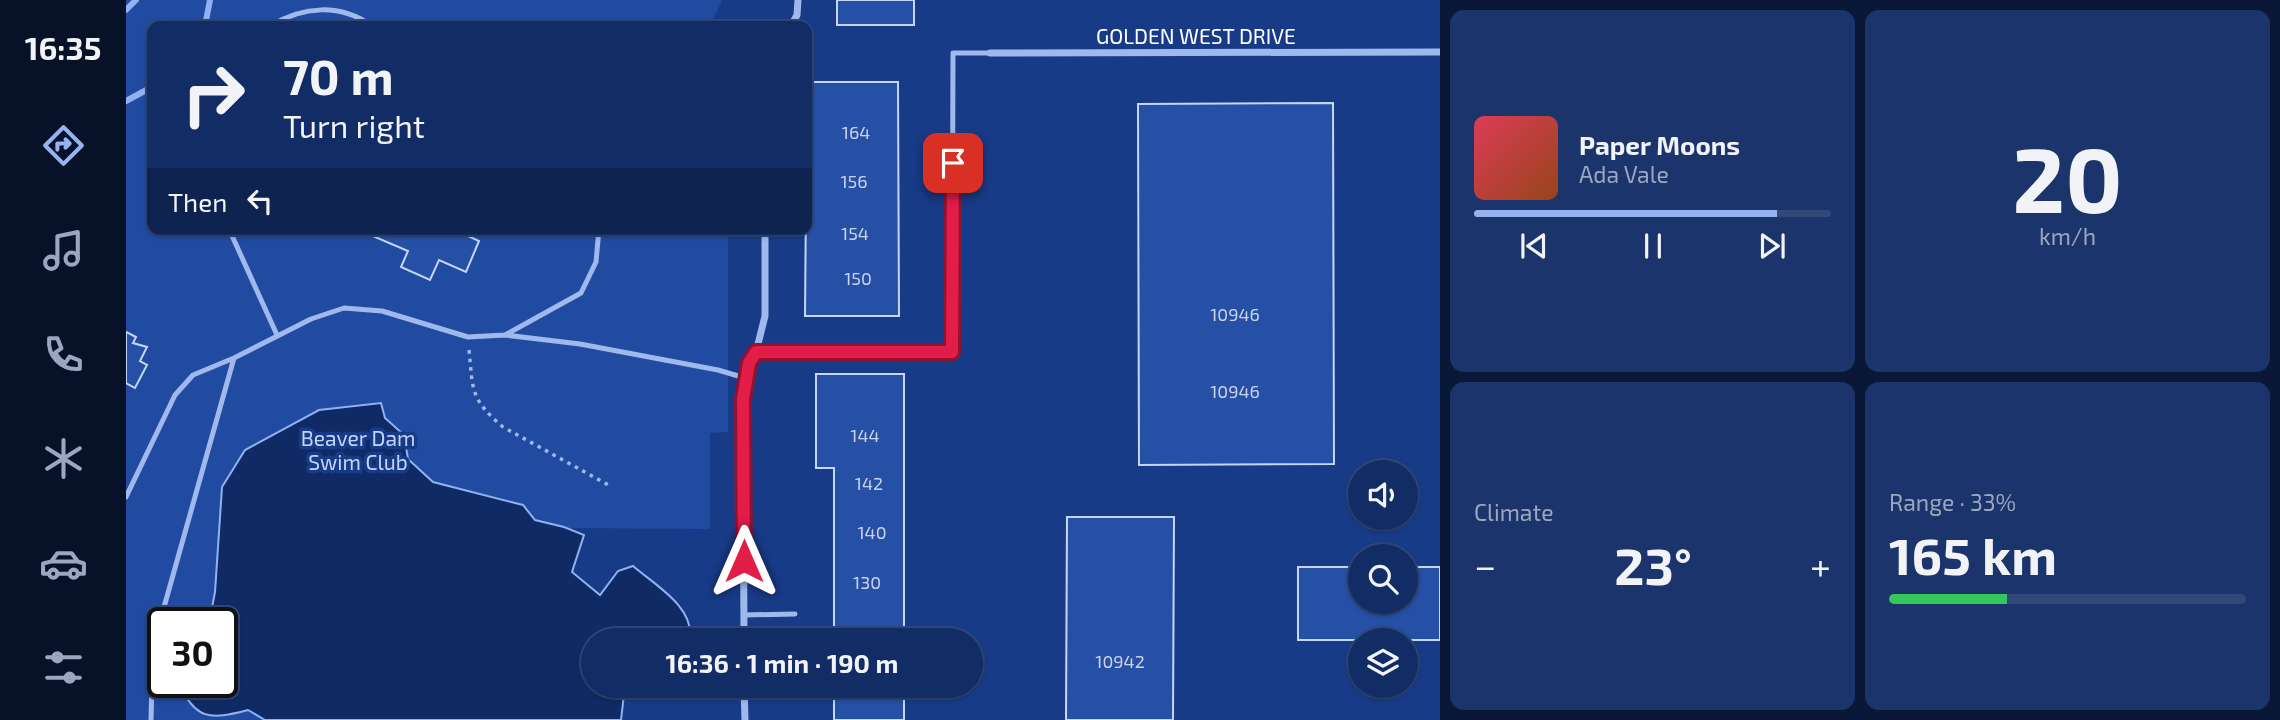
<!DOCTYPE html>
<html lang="en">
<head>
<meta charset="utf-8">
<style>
	:root { --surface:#122c65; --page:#1b346b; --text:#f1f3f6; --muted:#9ca7bf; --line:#314879; --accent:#95b2f1 }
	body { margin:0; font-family:"Exo 2",sans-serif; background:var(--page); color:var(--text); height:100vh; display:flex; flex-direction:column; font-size:26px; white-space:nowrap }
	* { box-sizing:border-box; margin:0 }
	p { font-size:23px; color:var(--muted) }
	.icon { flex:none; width:38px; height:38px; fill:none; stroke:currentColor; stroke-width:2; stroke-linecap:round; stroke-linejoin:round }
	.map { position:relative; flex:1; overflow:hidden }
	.drawer { display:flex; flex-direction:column; gap:10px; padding:10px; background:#0a1838; width:840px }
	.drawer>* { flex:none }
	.hud { position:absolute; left:21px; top:21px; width:665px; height:214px; border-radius:14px; box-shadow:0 2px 5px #0004,0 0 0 2px var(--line); background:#122c65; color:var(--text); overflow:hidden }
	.controls { position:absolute; left:1222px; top:460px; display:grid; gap:14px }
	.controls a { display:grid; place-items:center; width:70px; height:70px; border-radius:50%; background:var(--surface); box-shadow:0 2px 5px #0004,0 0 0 2px var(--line); font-size:35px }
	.speed { position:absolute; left:21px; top:607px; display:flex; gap:14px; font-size:35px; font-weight:700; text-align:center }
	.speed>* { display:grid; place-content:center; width:91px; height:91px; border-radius:50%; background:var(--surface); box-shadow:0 2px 5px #0004,0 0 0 2px var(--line); line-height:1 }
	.speed .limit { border:4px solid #111; border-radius:10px; background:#fff; color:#111 }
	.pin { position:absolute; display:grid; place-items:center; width:60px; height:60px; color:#fff; margin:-30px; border-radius:14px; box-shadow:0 4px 10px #0006 }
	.me { position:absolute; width:77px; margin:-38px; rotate:0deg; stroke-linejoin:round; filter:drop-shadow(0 0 5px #0008) }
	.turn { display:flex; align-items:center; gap:24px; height:147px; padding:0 21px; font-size:32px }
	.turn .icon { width:91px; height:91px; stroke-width:2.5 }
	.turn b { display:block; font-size:49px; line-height:60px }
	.then { display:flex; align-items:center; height:66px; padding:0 21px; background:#0003; gap:14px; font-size:26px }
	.big { font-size:52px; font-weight:700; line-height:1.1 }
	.drawer .card { flex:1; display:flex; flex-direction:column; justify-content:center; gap:10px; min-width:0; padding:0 24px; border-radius:14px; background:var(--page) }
	.drawer .dial { align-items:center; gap:0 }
	.dial b { font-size:91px; line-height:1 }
	.song { display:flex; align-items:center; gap:21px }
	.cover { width:84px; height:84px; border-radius:10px; background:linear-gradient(135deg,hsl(350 70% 55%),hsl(20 70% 35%)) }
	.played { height:7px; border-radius:4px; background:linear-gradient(90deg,var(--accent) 85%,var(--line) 85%) }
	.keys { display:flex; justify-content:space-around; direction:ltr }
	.heat { display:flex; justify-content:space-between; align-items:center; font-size:38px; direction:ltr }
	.charge { height:10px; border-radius:5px; background:linear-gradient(90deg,#34c759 33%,var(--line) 0) }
	.drawer .tiles { flex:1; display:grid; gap:10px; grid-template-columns:repeat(2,1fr) }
	.trip { position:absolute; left:455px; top:628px; width:402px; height:70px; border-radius:35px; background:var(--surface); box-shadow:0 2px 5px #0004,0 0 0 2px var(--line); font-weight:700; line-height:70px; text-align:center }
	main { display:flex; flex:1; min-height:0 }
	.tab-bar { display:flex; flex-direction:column; width:126px; justify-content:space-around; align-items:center; background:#071228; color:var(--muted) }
	.tab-bar .icon { width:49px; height:49px }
	.tab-bar .on { color:var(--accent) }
	.tab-bar b { font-size:32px; color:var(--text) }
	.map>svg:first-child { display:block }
	.green { fill:#204ba1; fill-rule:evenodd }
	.water { fill:#0f2a65; stroke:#91b2f0; stroke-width:2 }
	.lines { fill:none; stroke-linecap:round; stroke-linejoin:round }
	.stream { stroke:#91b2f0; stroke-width:6 }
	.building { fill:#2650a6; stroke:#c4d6fa; stroke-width:2 }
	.path { stroke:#9fb9ed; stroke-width:3.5; stroke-dasharray:3.5 5; stroke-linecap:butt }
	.lane { stroke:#9fb9ed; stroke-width:5 }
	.street { stroke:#9fb9ed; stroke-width:7 }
	.route-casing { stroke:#92132f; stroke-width:18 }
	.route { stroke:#e11d48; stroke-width:12 }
	.labels { text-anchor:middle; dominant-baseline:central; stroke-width:7; stroke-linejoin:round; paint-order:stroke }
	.number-label { font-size:18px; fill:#c9d3e9 }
	.street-label { font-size:21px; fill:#fff; stroke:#183b87 }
	.park-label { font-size:21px; fill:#c4d6fa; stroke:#183b87 }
</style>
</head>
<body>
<main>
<nav class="tab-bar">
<b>16:35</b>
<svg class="icon on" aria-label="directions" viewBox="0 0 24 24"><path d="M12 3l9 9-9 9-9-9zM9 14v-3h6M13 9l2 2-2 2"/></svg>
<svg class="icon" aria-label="music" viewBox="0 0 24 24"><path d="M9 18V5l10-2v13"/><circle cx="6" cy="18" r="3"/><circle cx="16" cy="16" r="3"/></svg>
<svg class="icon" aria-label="phone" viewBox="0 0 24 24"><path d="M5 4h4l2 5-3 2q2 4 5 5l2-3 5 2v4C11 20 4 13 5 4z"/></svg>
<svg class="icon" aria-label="climate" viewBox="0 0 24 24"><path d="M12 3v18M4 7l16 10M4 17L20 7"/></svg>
<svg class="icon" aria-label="car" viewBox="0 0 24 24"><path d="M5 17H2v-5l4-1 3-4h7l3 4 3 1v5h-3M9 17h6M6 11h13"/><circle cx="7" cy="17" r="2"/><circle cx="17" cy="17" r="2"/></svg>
<svg class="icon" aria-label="filters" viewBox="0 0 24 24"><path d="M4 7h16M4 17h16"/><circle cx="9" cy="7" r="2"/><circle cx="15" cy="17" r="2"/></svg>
</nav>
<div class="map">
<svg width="1314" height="720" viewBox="0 0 1314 720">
	<rect width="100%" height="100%" fill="#183b87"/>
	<path class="green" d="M0,0H596L584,26H26V229H602V432L584,433V529L441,528L458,535L446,572L474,595L492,571L507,566C529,585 569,607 564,640H467V686H499L495,720H0ZM37,623H96V682H37Z"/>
	<path class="water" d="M255,403L259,418L278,435L282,459L307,482L397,505L409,520L438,527L458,535L446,572L474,595L492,571L507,566C529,585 569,607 564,640H467V686H499L495,720H139L122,710C84,720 69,720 53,683L96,682V623H76L84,618L89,592L96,487L119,450L193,410Z"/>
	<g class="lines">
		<path class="stream" d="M0,10L10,0
			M79,26L84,0
			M0,101L26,87"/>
	</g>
	<path class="building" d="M711,0H788V25H711Z
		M681,82H772L773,316H679Z
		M1207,103L1208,464L1013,465L1012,104Z
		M244,229H327L353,241L340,272L313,260L304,280L275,267L282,251L242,234Z
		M0,332L10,337L7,343L21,347L14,361L21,365L9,388L0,383Z
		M690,374H778V640H708V468H690Z
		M941,517H1048L1047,720H940Z
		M1172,567H1234V602H1279V567H1314V640H1172Z
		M708,686H778V720H708Z"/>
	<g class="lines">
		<path class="path" d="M343,350C347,390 344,399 377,427L486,487"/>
		<path class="lane" d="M144,26C177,6 214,3 246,26
			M103,229L151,335
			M379,335L455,293L470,262L473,229
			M630,352H826L827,53H864
			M0,497L49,395L67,375L108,358L185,319L218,308L256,311L342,337L379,335L454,344L592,370L619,378
			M618,615L669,614
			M25,720L26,679L33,625L108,358"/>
		<path class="street" d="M665,26L671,15L672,0
			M864,53L1314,52
			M618,640L617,399L623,363L630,352L639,316V229
			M618,686L619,720"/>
	</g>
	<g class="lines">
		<defs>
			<path id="route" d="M618,561L617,399L623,363L630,352H826L827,163"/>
		</defs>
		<use href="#route" class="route-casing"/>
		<use href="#route" class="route"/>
	</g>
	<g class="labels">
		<g class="number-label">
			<text x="730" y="132">164</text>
			<text x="728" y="181">156</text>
			<text x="729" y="233">154</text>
			<text x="732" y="278">150</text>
			<text x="1109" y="314">10946</text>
			<text x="1109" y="391">10946</text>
			<text x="739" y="435">144</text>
			<text x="743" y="483">142</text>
			<text x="746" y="532">140</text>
			<text x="741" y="582">130</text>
			<text x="994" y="661">10942</text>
		</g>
		<g class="street-label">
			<text x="1070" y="35">GOLDEN WEST DRIVE</text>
		</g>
		<g class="park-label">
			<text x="232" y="437">Beaver Dam<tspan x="232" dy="24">Swim Club</tspan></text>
		</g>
	</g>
</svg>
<div class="controls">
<a><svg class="icon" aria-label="sound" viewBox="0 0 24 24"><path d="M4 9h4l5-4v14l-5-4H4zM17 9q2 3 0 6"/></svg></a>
<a><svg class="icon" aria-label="search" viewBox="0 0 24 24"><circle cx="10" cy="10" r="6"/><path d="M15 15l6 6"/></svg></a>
<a><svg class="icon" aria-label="layers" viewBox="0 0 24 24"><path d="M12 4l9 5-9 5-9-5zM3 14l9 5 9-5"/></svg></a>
</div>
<div class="speed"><div class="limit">30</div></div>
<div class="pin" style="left:827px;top:163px;background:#d93025"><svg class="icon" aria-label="arrive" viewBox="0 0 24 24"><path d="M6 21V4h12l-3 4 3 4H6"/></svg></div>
<svg class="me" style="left:618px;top:561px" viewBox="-20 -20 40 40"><path d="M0-17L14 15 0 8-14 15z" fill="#e11d48" stroke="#fff" stroke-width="4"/></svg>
<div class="trip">16:36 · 1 min · 190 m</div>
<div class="hud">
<div class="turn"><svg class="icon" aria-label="right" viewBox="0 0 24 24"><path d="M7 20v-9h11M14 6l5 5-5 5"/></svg><div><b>70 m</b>Turn right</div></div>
<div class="then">Then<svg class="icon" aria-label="left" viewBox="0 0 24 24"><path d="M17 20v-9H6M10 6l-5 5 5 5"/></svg></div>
</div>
</div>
<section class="drawer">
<div class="tiles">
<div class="card">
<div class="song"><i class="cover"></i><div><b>Paper Moons</b><p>Ada Vale</p></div></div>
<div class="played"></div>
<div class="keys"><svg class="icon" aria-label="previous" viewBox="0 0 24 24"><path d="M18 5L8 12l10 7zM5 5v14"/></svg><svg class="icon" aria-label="pause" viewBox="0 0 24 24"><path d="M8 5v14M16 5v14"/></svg><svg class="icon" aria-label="next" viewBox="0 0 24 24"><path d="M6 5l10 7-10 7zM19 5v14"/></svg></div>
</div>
<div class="card dial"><b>20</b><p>km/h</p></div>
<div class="card"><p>Climate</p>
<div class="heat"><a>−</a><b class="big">23°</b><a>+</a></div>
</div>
<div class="card"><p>Range · 33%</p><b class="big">165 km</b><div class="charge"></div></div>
</div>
</section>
</main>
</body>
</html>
